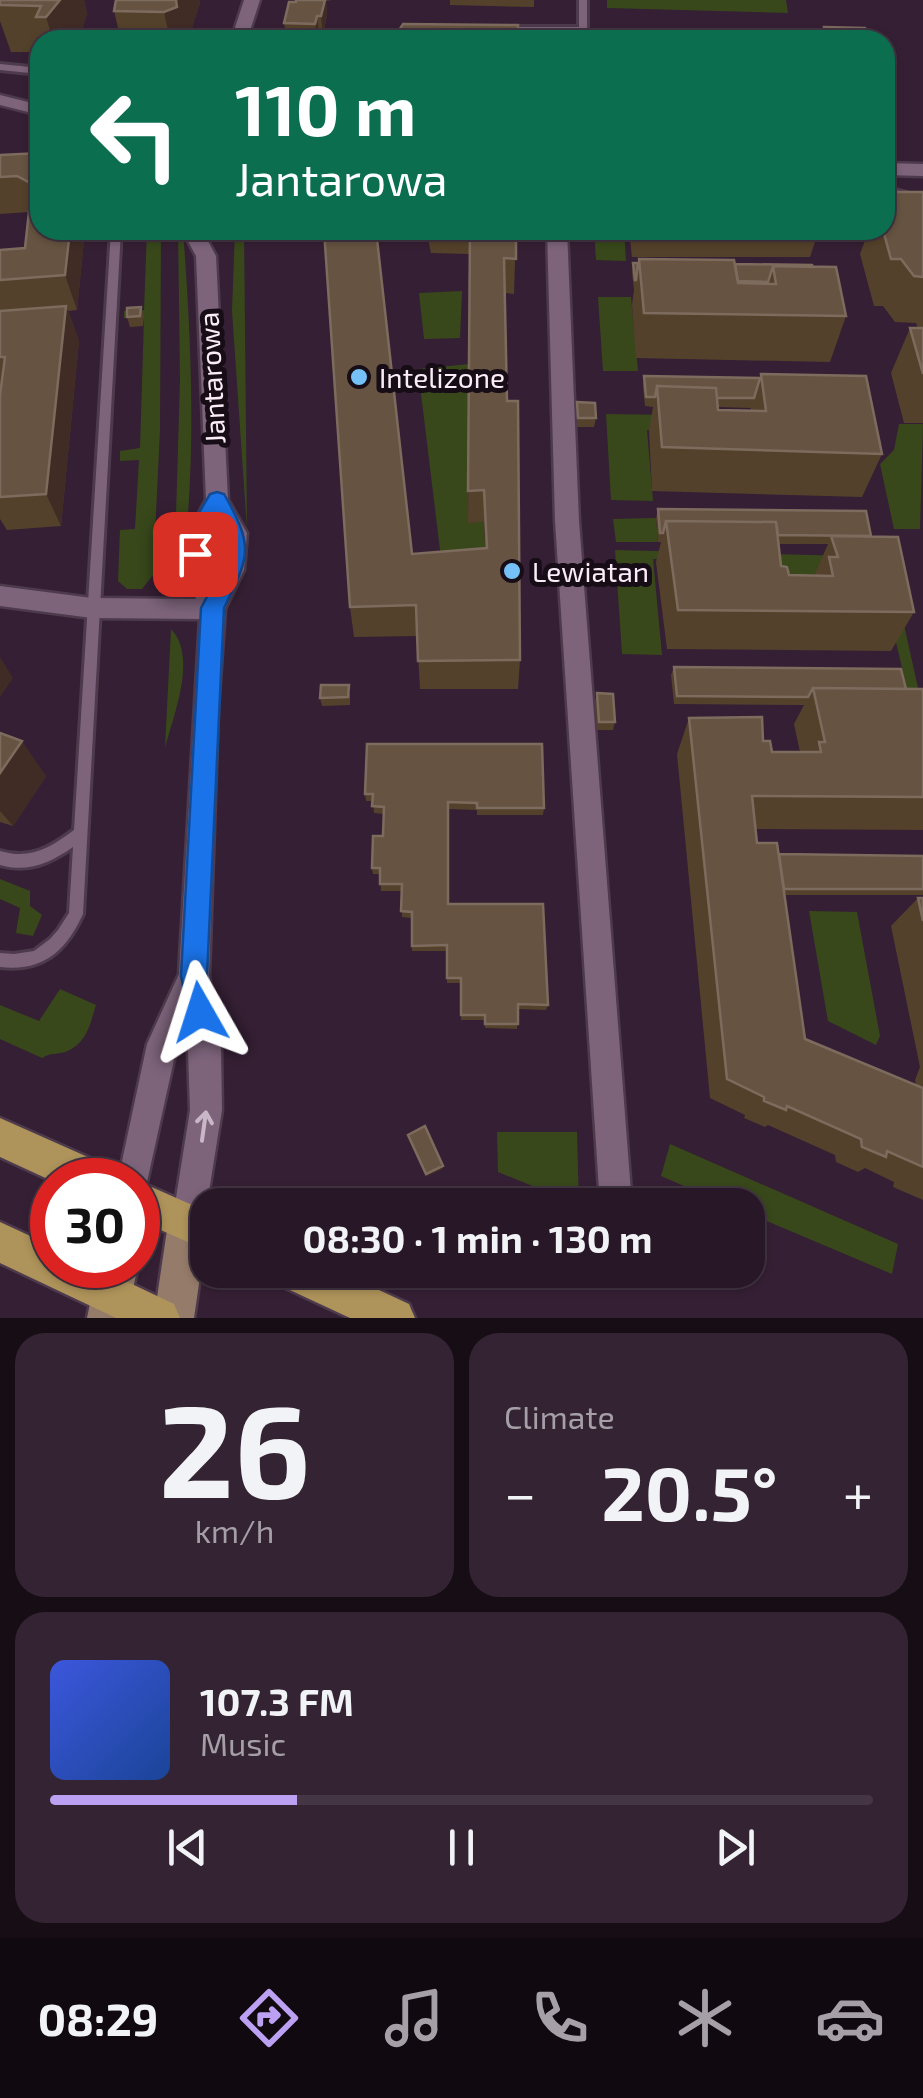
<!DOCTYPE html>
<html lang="en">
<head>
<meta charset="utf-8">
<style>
	:root { --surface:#281727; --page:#342433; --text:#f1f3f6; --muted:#a59fa7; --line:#443644; --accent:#bca0f2 }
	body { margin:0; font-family:"Exo 2",sans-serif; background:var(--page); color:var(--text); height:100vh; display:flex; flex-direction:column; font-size:38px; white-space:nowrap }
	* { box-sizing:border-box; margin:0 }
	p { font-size:32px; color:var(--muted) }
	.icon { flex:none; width:55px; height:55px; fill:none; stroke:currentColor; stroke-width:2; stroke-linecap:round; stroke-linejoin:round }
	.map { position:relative; height:1318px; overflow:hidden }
	.panel { display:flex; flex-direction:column; gap:15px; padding:15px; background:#160d15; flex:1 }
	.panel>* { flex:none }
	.hud { position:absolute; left:30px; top:30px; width:865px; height:210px; border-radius:30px; box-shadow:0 2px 8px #0004,0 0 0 2px var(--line); background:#0b6e4f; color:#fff; overflow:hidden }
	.speed { position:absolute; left:30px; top:1158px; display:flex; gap:20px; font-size:50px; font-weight:700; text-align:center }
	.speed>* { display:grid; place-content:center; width:130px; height:130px; border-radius:50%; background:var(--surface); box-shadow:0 2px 8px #0004,0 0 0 2px var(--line); line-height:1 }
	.speed .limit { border:15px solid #d22; background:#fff; color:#111 }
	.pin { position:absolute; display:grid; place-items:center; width:85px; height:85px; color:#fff; margin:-42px; border-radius:20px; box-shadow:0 5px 15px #0006 }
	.me { position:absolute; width:110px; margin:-55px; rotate:354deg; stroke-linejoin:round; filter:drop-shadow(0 0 8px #0008) }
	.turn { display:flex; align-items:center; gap:35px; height:210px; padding:0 40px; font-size:45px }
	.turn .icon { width:130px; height:130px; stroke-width:2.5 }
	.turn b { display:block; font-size:70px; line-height:85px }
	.big { font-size:75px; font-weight:700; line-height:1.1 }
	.panel .card { flex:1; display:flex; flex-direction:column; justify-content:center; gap:15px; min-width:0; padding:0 35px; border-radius:30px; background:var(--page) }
	.panel .dial { align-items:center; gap:0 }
	.dial b { font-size:130px; line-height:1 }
	.song { display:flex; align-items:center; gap:30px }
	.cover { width:120px; height:120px; border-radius:15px; background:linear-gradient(135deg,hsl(230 70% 55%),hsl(220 70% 35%)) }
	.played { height:10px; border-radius:5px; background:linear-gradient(90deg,var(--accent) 30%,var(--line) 30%) }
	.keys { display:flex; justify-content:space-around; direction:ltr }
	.heat { display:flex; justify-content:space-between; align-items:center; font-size:55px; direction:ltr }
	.panel .tiles { flex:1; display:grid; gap:15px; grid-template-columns:1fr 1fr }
	.card:last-child { grid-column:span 2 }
	.trip { position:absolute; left:190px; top:1188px; width:575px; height:100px; border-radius:30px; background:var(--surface); box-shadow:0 2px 8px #0004,0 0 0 2px var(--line); font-weight:700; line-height:100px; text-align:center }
	.tabs { display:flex; height:160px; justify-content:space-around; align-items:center; background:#100910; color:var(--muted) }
	.tabs .icon { width:70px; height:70px }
	.tabs .active { color:var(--accent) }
	.tabs b { font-size:45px; color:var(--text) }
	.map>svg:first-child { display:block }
	.green { fill:#38481b }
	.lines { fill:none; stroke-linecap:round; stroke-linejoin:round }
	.lane-casing { stroke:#4d3a4c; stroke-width:6 }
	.street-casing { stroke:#4d3a4c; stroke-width:5 }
	.secondary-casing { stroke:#4d3a4c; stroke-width:5 }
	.primary-casing { stroke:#4d3a4c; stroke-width:5 }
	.lane { fill:#7d647b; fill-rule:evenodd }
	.street { fill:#7d647b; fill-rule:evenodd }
	.secondary { fill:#957b6a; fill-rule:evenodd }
	.primary { fill:#ae935a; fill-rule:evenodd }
	.wall { fill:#54412b; fill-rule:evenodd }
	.shaded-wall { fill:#402c25 }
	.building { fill:#665341; stroke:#7d6b5e; stroke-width:2.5 }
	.oneway { stroke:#c9b6c7 }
	.route { fill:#1a73e8; stroke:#114b97; stroke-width:2.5 }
	.poi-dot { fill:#75c0f6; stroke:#170d16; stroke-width:4 }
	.labels { text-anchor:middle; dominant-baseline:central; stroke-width:10; stroke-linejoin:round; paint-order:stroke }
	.poi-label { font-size:28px; fill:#fbecf9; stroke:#170d16; text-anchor:start }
	.street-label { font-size:28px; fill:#fbecf9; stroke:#170d16 }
</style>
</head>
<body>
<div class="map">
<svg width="923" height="1318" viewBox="0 0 923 1318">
	<rect width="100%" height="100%" fill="#351f34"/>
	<path class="green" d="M607,0H786L788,13L607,8Z
		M147,230H161L160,430L153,575L142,589H127L118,581L120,530L135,529L139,460L120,461V451L140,448L144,318H124V311L144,310Z
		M178,230H183C191,337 196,442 185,548L175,549L180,379Z
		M235,230H244L247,529L232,311Z
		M594,230H624L626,261L596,260Z
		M462,291L460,338L424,339L419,293Z
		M598,297H631L638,371H603Z
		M469,364L468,522H484L486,564L441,558L418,369Z
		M606,414L744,416L706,430H647L653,501L611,500Z
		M899,424H923L920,529H894L880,464L894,450Z
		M656,518L658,542H616L613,519Z
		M615,550L889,557L922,706H911L880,574L810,575L813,595L762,560L653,559L662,655L622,654Z
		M171,629C198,657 173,716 165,748Z
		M0,879L30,891V906L42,915L33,936L16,933L20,908L0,899Z
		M809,911L857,912L880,1036L876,1045L828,1021Z
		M60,989L96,1005C90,1024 87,1044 65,1052C56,1055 51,1052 42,1058L0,1039V1005L39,1021Z
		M497,1132H577L579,1205L498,1172Z
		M670,1144L898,1244L892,1274L748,1213V1205H728L661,1176Z"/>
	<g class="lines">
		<defs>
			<path id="lane" d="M579,0H587V40H579V32L505,31L501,29L505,27H579Z
				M0,64L40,68V74L0,70Z
				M885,187L920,197L923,200V210L920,209L914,201L885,193Z
				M111,230H121L83,914C66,951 43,972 0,967V953L14,954L34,951L50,939L58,930L69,913L73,847C50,863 28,873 0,865V851C30,860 50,848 74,830Z"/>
			<path id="street" d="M244,0H260L247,40H231Z
				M0,95L40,105V115L0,105Z
				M885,163L923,164V176L885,175Z
				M182,230H202L216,256L228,500L247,533L244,570L225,609L218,709L209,975L221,1048L222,1110L204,1223L200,1235L188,1239L176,1235L172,1223L190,1110L187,1023L177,1046L145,1191L138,1195V1180H118L147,1044L179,974L200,619L92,618L0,606V586L92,598L196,599C178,560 185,536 206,500L196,256ZM217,521C227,540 223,565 214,583L207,553Z
				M547,230H567L579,521L632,1205H600L555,521Z"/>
			<path id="secondary" d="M188,1203L202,1209L208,1223L194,1318H154L168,1223L174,1209Z
				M138,1264V1265L127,1318H87L98,1265Z"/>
			<path id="primary" d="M0,1118L108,1166L113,1180L52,1181L0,1157Z
				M138,1181L208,1212V1251L138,1220Z
				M0,1222L52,1246V1265H92L174,1304L180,1318H116L0,1263Z
				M271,1270H336L409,1304L415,1318H350L277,1284Z"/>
		</defs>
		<use href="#lane" class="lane-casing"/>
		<use href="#street" class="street-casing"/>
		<use href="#secondary" class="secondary-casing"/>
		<use href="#primary" class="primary-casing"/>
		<use href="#lane" class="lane"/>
		<use href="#street" class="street"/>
		<use href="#secondary" class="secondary"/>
		<use href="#primary" class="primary"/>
	</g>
	<path class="wall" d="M0,0H84L87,14L78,40H40V52H11L0,21Z
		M116,0H199L200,3L188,40H121L114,11Z
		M289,0H332L326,1L327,15L323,35H319L318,40H287L284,23L296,0Z
		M450,0H534V7L450,5Z
		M40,153V230H85L77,310L68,311L79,341L61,526L7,530L0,519V250L25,248L29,212L0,214V155Z
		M890,192H923V423H904L891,373L910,328H918L916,323L895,322L883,306H874L860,254L869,230H885V202H887Z
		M324,230H516L514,294L505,293L507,401L520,660L518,689H420L417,636L354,637L350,607ZM377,233L427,234L431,253L470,254L468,523L484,522L485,548L412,554Z
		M629,230H819L810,257H632Z
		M639,259L735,264L812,265L846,316L830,362L636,358L632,305L634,290L632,273L633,263H638Z
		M141,307L144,317L143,326L130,327L127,317Z
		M761,374L882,454L862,497L652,491L649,431L653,407L645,406L643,386L644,376L760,378ZM718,407L751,408L750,410H718Z
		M577,402L596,418L594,427H577Z
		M658,509L871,536L914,612L891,651L667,649L656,562L661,542H658L656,518ZM779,544H828L814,576L789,575L781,566Z
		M674,667L906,689H923V830L756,829L757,843L779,854L923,856V895H785L805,1039L916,1085L915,1080L920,1067L891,926L918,898H923V1200L893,1187L894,1182L865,1168L858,1172L836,1162L835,1155L768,1125L765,1127L744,1118L745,1115L710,1098L677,754L689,718L763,741L772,752H800L794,724L804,705L674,704L671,675Z
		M350,693V705L322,706L320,698Z
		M597,693L615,722L613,730H597L595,701Z
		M0,733L46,776L13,826L0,822Z
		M365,794L544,808L543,815H477V810L448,809V904L548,1005L546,1010L518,1009L517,1029L485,1028V1020H461V983H447V951H412V918L402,917L401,891H381L380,874H373L372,868L383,836L384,814L374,813L373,801H366Z"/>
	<path class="shaded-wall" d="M60,0H84L87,14L78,40H53L46,17Z
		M176,0H199L200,3L188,40H170L164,12Z
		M325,0H326L327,15L323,35L321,16Z
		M317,16L319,35L318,40L315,24Z
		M70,230H85L77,310L65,275Z
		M66,306L79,341L61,526L46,494Z
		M0,657L13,678L0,697Z
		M22,741L46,776L13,826L0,811V773Z
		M443,1166V1169L426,1177V1174Z"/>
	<path class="building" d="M0,0H60L46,17H36L41,6L0,5Z
		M116,0H176L177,7L164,12L114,11Z
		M296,0H325L321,16H317L315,24L284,23L289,2H296Z
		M403,24L518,25V40H393Z
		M824,27L865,28L868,40H827Z
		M40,153V230H70L65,275L0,280V250L25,248L32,184L17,176L0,177V155Z
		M890,192H923V277L914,276L901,259H891L883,230H885V207H886L885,202H893Z
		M324,230H376L412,554L487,548L484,490L468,491L470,230H516V259L504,258L507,401H518L520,660L418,661L416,605L350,607Z
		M639,259L734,260L738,283L776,284L773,266L836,267L846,316L644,313Z
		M633,263H638L636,280H635Z
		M735,264L812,265L813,267L773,266L768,282L738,281Z
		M66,306L46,494L0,497V395L5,357H0V311Z
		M141,307L140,316L127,317V308Z
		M910,328H923V374Z
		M761,374L866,376L882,454L662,447L657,386L716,388L718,410L766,411Z
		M644,376L760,378L754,398H717L716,388L657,386L655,397H646Z
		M577,402L595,403L596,418H578Z
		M658,509L866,511L871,536L778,535L776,522L666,521L663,533H660Z
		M666,521L776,522L781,566L787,567L789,575L833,576L829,557H838L831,536L898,537L914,612L678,610Z
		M674,667L901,669L906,689L813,688L808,697L677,696Z
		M321,685H349L348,697L320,698Z
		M813,688L923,689V797L752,796L757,843H777L805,1039L923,1088V1167L887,1151L886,1157L862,1147L861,1139L787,1106L786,1110L764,1101V1097L727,1079L689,718L762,717L763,741H770L772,752H821L819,742H825Z
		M597,693L613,694L615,722H599Z
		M0,733L22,741L0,773Z
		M367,744H542L544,808H477V803L448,802V904H543L548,1005L518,1004V1024H485V1015H461V978H447V945L412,946V912L401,911L402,884H380V868H372L373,836H383L384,807L372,806L373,794H365Z
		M779,854L923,856V889H784Z
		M918,898H923V921Z
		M425,1126L443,1166L426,1174L408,1135Z"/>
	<defs><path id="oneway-shaft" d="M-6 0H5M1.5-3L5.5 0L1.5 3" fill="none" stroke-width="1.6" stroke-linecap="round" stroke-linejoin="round" transform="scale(2.5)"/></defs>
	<use class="oneway" href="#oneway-shaft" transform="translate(204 1126) rotate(-82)"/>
	<path class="route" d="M217,492L224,494C254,547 250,555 224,608L207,976L214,1012L210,1021L200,1025L191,1021L181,976L201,608C216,580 233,550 217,519L206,537L203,560L195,563L184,554L185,537L210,494Z"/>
	<g class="poi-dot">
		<circle cx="359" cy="377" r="10"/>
		<circle cx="512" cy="571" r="10"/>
	</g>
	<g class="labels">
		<g class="poi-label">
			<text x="379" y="377">Intelizone</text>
			<text x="532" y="571">Lewiatan</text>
		</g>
		<g class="street-label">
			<text transform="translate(211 378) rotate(-93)">Jantarowa</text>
		</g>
	</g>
</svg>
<div class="speed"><div class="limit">30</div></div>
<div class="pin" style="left:195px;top:554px;background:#d93025"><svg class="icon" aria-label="arrive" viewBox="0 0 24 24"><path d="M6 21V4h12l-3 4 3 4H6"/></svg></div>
<svg class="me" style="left:200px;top:1012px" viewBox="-20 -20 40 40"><path d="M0-17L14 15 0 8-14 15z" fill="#1a73e8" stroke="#fff" stroke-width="4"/></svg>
<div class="trip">08:30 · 1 min · 130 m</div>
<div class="hud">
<div class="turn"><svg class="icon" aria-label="left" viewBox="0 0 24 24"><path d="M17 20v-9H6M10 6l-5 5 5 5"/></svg><div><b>110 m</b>Jantarowa</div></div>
</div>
</div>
<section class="panel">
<div class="tiles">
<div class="card dial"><b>26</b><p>km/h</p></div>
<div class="card"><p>Climate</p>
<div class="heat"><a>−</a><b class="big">20.5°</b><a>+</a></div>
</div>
<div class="card">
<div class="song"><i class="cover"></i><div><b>107.3 FM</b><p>Music</p></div></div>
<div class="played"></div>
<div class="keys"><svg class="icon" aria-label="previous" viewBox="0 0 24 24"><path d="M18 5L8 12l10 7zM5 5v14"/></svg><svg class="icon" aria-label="pause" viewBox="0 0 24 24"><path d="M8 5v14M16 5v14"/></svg><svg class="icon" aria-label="next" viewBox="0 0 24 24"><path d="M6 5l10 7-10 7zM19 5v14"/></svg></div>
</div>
</div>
</section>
<nav class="tabs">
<b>08:29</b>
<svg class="icon active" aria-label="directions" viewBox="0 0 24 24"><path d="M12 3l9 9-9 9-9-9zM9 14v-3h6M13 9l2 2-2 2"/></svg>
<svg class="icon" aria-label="music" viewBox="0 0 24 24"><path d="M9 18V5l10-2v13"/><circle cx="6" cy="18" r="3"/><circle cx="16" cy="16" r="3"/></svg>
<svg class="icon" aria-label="phone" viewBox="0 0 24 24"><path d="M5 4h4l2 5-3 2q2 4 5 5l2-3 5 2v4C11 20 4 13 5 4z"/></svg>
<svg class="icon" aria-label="climate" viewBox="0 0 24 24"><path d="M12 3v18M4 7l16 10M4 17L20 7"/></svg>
<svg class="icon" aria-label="car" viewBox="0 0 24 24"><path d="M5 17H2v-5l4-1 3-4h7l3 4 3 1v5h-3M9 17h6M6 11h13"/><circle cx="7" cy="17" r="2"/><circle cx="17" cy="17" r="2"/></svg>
</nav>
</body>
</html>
